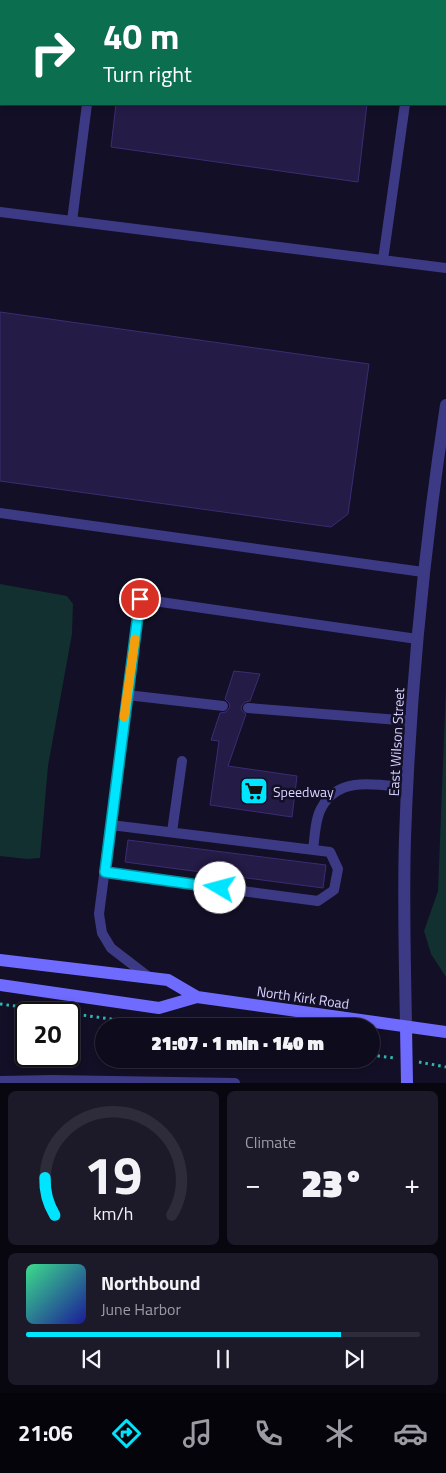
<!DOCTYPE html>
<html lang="en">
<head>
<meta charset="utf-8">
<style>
	:root { --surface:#0e0b1c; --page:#1c1929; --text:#f1f3f6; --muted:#9b9ba3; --line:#2e2b3b; --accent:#00e5ff }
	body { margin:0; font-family:"Titillium Web",sans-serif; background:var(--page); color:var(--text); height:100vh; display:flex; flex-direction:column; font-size:19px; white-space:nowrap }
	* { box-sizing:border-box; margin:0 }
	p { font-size:16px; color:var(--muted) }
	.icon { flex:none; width:28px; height:28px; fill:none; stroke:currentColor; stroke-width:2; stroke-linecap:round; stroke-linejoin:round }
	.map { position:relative; height:1083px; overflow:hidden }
	.details { display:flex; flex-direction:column; gap:8px; padding:8px; background:#08060f; flex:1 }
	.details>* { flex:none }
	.top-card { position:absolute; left:0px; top:0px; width:446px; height:105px; box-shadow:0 2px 8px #0003,0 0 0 1px var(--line); background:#0b6e4f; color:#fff; overflow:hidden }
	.speed { position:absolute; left:15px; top:1002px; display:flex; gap:10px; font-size:25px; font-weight:700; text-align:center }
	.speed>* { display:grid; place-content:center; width:65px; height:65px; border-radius:50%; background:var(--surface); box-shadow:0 2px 8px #0003,0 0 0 1px var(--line); line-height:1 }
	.speed .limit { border:2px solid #111; border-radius:8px; background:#fff; color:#111 }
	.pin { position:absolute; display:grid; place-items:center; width:42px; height:42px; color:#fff; margin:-21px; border:2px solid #fff; border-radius:50%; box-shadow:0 1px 5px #0007 }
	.me { position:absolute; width:55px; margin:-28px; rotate:278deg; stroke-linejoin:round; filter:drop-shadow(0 0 4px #0008) }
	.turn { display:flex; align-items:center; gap:18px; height:105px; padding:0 20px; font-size:22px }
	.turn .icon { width:65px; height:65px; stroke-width:2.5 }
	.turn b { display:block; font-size:35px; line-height:42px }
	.big { font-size:38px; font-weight:800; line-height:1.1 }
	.details .tile { flex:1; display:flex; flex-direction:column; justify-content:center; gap:8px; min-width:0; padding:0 18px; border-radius:8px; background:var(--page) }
	.details .dial { align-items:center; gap:0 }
	.dial svg { height:130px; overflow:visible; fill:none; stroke:var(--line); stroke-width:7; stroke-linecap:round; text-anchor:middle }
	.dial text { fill:var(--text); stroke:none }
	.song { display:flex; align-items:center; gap:15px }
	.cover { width:60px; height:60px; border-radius:8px; background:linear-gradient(135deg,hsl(150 70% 55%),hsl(240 70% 35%)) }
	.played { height:5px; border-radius:2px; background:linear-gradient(90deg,var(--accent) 80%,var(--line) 80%) }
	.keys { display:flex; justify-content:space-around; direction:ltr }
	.heat { display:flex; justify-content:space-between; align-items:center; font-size:28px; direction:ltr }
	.details .tiles { flex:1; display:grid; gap:8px; grid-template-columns:1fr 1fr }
	.tile:last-child { grid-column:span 2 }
	.trip { position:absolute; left:95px; top:1018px; width:285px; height:50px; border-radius:25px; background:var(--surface); box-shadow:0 2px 8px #0003,0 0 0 1px var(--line); font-weight:800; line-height:50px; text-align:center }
	.tabs { display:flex; height:80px; justify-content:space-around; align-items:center; background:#06040b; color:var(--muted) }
	.tabs .icon { width:35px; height:35px }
	.tabs .on { color:var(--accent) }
	.tabs b { font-size:22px; color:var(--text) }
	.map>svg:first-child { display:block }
	.green { fill:#12302f }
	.building { fill:#241b47; stroke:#3b2d73 }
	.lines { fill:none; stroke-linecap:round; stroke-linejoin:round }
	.path { stroke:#2fb8b0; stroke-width:3; stroke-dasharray:2.5 4; stroke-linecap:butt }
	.lane { stroke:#3d3a85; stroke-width:10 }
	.street { stroke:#3d3a85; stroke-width:12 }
	.secondary { stroke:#6f6bff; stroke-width:12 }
	.route-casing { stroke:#0095a6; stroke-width:12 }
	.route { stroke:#00e5ff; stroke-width:9 }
	.slow { stroke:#f59e0b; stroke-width:9 }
	.labels { text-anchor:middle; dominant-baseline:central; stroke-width:5; stroke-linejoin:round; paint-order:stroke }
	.street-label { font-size:14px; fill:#d9d4ff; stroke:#130f26 }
	.poi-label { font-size:14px; fill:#d9d4ff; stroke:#130f26; text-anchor:start }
</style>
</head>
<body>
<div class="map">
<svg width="446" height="1083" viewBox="0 0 446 1083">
	<rect width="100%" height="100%" fill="#130f26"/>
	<path class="green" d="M0,584L67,596L73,604L72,634L48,766L40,858L27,859L0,856Z
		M446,687V977L431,954L424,931L438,891Z"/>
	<path class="building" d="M116,104H367L358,182L111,147Z
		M0,312L369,364L348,514L331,527L0,481Z
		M234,671L260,674L250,701L245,702L241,707L242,711L246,714L228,766L297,776L292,817L210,805L219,741L211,740L220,713L226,712L230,707L229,703L225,699Z
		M128,840L326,865L323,888L125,862Z"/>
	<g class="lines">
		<path class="path" d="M0,1004L163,1026
			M371,1055L394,1058
			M419,1062L446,1067"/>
		<path class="lane" d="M101,1V0
			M419,1V0
			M0,212L446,268
			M72,221L87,104
			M383,260L405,104
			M0,513L423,572
			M127,695L223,706
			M248,708L411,721
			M172,832L182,761
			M313,849C315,836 315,818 322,807C339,775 379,785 407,788
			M105,873L318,901L334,890L338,869L330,852L111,825
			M150,978L111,948L102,933L99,914L140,599L417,639
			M0,1081L53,1080L235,1083"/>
		<path class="street" d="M406,1027C405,964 403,901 405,838C410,693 424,549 446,405"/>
		<path class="secondary" d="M0,960L168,980L197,997L446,1032
			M0,985L159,1008L197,997
			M406,1027L407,1083"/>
	</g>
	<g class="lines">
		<defs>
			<path id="route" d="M140,599L105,872L220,888"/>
		</defs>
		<use href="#route" class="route-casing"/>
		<use href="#route" class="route"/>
		<path class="slow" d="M124,717L135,639"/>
	</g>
	<defs>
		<symbol id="supermarket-square" viewBox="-11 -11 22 22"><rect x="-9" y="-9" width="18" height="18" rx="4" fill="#00e5ff" stroke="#130f26"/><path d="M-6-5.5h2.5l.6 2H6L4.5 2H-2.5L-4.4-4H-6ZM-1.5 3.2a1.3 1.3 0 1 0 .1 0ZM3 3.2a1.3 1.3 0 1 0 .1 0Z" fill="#111"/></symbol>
	</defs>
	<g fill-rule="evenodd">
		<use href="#supermarket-square" x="238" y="775" width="32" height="32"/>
	</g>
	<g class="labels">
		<g class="street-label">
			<text transform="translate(396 742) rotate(-87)">East Wilson Street</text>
			<text transform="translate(303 997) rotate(8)">North Kirk Road</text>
		</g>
		<g class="poi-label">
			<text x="273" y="791">Speedway</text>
		</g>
	</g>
</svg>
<div class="speed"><div class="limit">20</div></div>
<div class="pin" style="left:140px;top:599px;background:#d93025"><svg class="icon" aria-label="arrive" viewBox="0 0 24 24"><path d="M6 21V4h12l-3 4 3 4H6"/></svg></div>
<svg class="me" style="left:220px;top:888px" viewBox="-20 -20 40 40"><circle r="19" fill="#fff"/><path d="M0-13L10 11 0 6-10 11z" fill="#00e5ff"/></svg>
<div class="trip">21:07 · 1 min · 140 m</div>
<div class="top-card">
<div class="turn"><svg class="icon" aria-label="right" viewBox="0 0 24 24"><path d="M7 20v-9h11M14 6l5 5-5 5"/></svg><div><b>40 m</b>Turn right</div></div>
</div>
</div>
<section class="details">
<div class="tiles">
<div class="tile dial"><svg viewBox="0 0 100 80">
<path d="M14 69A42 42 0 1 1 86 69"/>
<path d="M14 69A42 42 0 0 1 8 46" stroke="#00e5ff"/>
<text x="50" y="56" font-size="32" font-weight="700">19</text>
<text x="50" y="72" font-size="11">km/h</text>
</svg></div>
<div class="tile"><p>Climate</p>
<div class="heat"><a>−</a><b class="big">23°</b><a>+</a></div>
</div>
<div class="tile">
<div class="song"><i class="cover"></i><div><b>Northbound</b><p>June Harbor</p></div></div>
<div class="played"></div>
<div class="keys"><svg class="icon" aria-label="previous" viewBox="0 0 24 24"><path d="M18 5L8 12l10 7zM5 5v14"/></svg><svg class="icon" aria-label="pause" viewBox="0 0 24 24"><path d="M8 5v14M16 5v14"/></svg><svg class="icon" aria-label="next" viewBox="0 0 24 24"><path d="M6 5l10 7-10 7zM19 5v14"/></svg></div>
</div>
</div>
</section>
<nav class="tabs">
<b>21:06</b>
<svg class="icon on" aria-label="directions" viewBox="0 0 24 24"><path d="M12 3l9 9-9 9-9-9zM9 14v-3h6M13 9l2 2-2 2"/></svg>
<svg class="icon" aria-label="music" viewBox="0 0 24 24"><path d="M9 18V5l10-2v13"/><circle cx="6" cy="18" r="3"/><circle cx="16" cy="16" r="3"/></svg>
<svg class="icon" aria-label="phone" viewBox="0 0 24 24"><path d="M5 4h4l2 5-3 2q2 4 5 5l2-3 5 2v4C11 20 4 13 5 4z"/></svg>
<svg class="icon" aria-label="climate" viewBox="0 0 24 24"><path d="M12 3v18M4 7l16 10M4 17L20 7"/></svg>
<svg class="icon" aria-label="car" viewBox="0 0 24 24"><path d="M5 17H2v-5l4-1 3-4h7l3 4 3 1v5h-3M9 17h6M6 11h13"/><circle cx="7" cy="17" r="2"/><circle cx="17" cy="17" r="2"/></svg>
</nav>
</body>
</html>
